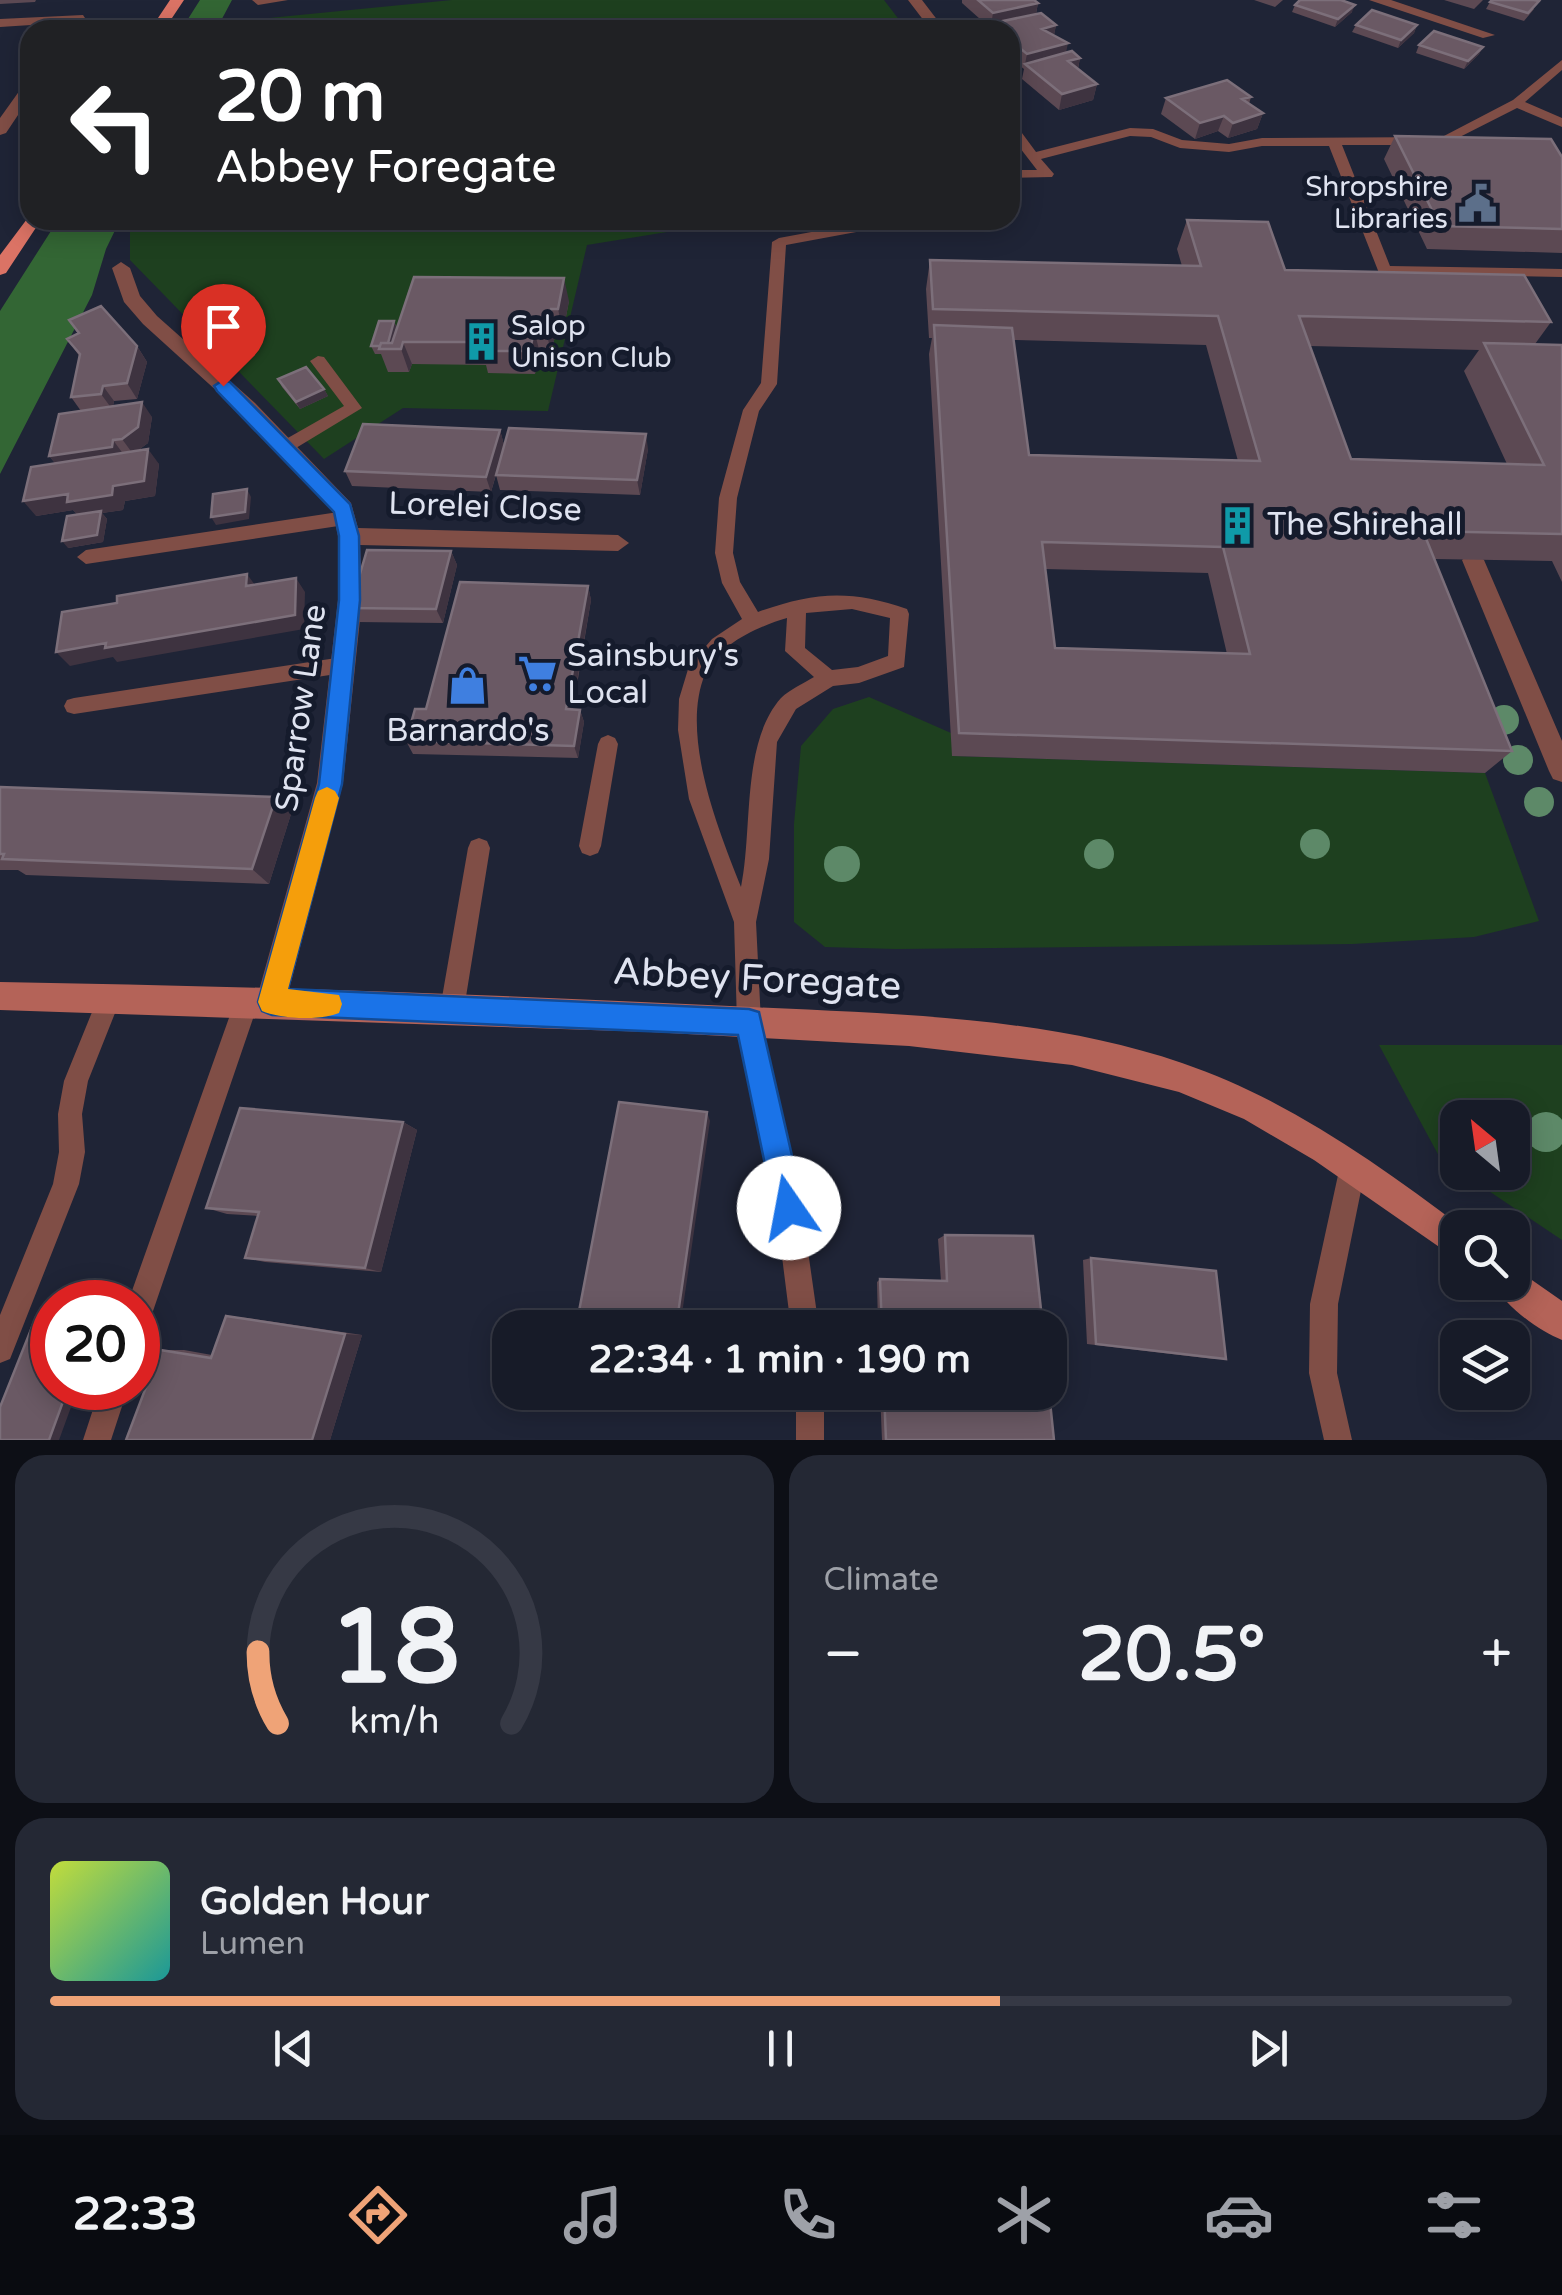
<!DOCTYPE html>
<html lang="en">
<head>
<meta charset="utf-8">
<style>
	:root { --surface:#171b28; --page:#242834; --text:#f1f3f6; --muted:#9ea1a8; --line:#363945; --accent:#efa377 }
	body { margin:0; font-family:"Varela Round",sans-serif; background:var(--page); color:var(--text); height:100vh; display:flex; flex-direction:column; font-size:38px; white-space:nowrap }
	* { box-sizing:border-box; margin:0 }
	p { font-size:32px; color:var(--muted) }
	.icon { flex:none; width:55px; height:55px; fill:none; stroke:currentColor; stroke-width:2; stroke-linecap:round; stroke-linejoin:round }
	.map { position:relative; height:1440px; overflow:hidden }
	.sheet { display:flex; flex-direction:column; gap:15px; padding:15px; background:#0d0f16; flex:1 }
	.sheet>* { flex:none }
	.guide { position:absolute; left:20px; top:20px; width:1000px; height:210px; border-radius:30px; box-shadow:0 5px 25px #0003,0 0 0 2px var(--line); background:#202124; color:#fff; overflow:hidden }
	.needle { width:65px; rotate:331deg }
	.fabs { position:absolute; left:1440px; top:1100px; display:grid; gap:20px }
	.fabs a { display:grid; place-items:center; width:90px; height:90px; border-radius:20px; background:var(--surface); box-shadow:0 5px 25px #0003,0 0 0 2px var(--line); font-size:50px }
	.speed { position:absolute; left:30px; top:1280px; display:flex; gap:20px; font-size:50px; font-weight:700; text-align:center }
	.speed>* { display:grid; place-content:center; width:130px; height:130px; border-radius:50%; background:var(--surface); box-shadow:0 5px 25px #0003,0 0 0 2px var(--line); line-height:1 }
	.speed .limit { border:15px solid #d22; background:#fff; color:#111 }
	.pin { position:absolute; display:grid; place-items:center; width:85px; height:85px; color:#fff; margin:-102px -42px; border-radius:50% 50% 50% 0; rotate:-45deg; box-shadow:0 0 10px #0007 }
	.pin .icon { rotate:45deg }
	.me { position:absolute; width:110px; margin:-55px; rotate:348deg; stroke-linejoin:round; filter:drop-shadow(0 0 8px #0008) }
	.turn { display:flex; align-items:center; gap:35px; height:210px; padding:0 30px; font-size:45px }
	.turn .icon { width:130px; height:130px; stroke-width:2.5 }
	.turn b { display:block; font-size:70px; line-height:85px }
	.big { font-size:75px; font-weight:800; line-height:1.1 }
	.sheet .tile { flex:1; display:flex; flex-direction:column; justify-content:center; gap:15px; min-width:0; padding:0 35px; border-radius:30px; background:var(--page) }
	.sheet .dial { align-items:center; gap:0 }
	.dial svg { height:260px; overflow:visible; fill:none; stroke:var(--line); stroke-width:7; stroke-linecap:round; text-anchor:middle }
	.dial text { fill:var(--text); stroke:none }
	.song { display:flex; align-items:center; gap:30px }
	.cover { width:120px; height:120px; border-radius:15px; background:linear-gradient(135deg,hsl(70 70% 55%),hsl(180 70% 35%)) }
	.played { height:10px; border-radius:5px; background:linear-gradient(90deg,var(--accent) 65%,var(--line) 65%) }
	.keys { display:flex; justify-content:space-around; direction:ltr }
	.heat { display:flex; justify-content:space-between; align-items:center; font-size:55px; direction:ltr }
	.sheet .tiles { flex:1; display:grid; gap:15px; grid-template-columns:1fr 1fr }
	.tile:last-child { grid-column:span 2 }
	.trip { position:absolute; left:492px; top:1310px; width:575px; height:100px; border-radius:30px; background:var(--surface); box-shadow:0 5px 25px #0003,0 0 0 2px var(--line); font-weight:800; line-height:100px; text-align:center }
	.dock { display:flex; height:160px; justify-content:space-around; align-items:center; background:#090b10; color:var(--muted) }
	.dock .icon { width:70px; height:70px }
	.dock .on { color:var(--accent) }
	.dock b { font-size:45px; color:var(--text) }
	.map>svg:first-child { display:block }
	.green { fill:#1e401f }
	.forest { fill:#336634 }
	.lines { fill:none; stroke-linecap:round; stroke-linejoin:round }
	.lane { fill:#804e46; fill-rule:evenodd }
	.street { fill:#804e46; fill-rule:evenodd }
	.secondary { fill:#b46358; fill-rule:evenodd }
	.primary { fill:#db7365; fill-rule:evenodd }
	.tree { fill:#5d8968 }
	.wall { fill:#5c4953; fill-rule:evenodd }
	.shaded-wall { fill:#3e3340 }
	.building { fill:#6a5964; stroke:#7c6f7a; stroke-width:2.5; fill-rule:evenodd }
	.route { fill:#1a73e8; stroke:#114b97; stroke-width:2.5 }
	.slow { fill:#f59e0b }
	.labels { text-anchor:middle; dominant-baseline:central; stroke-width:10; stroke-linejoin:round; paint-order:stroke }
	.far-poi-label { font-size:28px; fill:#dfe3f0; stroke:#151b2c; text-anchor:end }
	.street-label { font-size:32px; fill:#dfe3f0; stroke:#151b2c }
	.poi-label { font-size:32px; fill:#dfe3f0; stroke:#151b2c; text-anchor:start }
	.near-street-label { font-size:38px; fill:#dfe3f0; stroke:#151b2c }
</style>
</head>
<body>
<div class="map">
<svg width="1562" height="1440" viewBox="0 0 1562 1440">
	<rect width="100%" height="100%" fill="#1f2436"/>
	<path class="green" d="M452,0H884L907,30H238L259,19Z
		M136,220H741L587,245L548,411L403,408L324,459L130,260V232Z
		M869,697L951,733L953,756L1485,773L1539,921L1474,937L1352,944L896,949L825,947L794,922V824L801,746L833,709Z
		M1379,1045H1562V1240L1462,1173L1512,1172V1118H1458L1457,1169L1440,1158Z"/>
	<path class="forest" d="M200,0H232L216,30H181Z
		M58,220H120L106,249L92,295L0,474V311Z"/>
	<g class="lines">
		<path class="lane" d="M1562,60V70L1525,102L1562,118V127L1517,108L1444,145H1342L1390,266L1562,269V277L1379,273L1329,146H1262L1229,152L1180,148L1151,137L1130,136L1041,159L1054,174L1052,177L1010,178V170H1037L1010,135V129H1019L1036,152L1130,128L1153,129L1182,140L1229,144L1262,138L1442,137L1513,100Z
			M859,220H873L874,226L867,230L786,245L777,384L759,411L737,498L733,553L740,582L758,612C813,592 850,589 907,609L909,614L904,667L859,683L833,686L796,709L777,742L769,859L756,922L761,1022L802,1209L819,1328H791L776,1209L737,1022L734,922L689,799L678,730L679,699L689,666L712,639L742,619L722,583L715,553L719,498L743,410L761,383L772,242L779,238L860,223ZM852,609L890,618L888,656L858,667L832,670L805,648L806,613ZM787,618L785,651L814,677C804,683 789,690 781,698C741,743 753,829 741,887C718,829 680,735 705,674C717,645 759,626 787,618Z
			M318,356L324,357L362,408L291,451H279V443L344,406L310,361Z
			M345,511L354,518L345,525L86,564L77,557L86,550Z
			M343,657L350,659L353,665L350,671L343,673L74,714L67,712L64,706L67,700L74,698Z
			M608,735L615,738L618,744L601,846L598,853L590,856L582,853L579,846L598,744L601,738Z
			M479,838L487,841L490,848L464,1009L460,1017L452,1021L444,1017L440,1009L468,848L471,841Z
			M109,986L117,990L121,998L88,1081L82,1114L85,1152L79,1184L10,1359L0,1363V1315L53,1184L59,1152L58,1114L64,1081L101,990Z
			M247,989L255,993L259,1001L152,1314L148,1324L138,1328V1302H128L235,1001L239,993Z
			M1353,1153L1362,1157L1366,1166L1338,1304L1337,1373L1352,1440H1324L1309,1373L1310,1304L1340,1166L1344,1157Z
			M100,1388H128L111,1440H83Z
			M796,1392H824V1440H796Z"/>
		<path class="street" d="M252,0H288L258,5Z
			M908,0H922L945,30H931Z
			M1369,0H1391L1495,35L1483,38Z
			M83,15L85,18L78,22L0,27V19Z
			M30,81V97L6,133L0,135V118L25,83Z
			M1010,122L1020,129V135L1010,136Z
			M121,262L130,268L140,296L157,316L255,403L351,503L358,528L618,535L629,543L618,551L360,545L362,600L343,783L286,1001L281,1011L271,1016L261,1011L256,1001L317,783L338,600V536L333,512L241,413L143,324L124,302L112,268Z
			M1473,551L1484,560L1562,741V782L1553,779L1549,771L1462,560Z"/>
		<path class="secondary" d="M0,982C244,986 487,994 730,1006C881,1014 1038,1014 1182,1063C1287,1099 1375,1162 1463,1228H1458V1260L1314,1160L1244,1119L1179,1092L1072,1065L909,1046L651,1032L0,1010Z
			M1512,1266L1562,1301V1340C1539,1331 1503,1305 1493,1282H1512Z"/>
		<path class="primary" d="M170,0H184L164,30H150Z
			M30,215V220H41L6,273L0,275V255Z"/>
	</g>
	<g class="tree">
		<circle cx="1504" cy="720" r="15"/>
		<circle cx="1518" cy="760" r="15"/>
		<circle cx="1539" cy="802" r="15"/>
		<circle cx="1315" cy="844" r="15"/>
		<circle cx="1099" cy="854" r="15"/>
		<circle cx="842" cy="864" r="18"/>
		<circle cx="1546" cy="1132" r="20"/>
	</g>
	<path class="wall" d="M0,0H36L35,2L0,4Z
		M962,0H1034L1038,3L1036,14L1056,25L1054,35L1066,53L1080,58L1078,69L1097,84L1093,100L1059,110L1022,79L1024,69L1010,58V30H988L989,27L962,3Z
		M1254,0H1283L1275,7Z
		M1444,0H1483L1474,9Z
		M1490,2L1534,9L1524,21L1486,9Z
		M1295,5L1352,12L1335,27L1292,12Z
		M1356,25H1417L1414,33L1398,48L1352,32Z
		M1419,45L1483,47L1479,54L1464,69L1416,53Z
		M1251,97L1249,104L1263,113L1257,129L1228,138L1218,131L1195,139L1161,114L1166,98Z
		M1395,136L1562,157V253L1427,249L1384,159Z
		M1187,220L1285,270L1551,322L1535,344L1562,345V582L1552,561L1434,559L1512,751L1485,773L952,756L929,354L932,338H929L926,289L930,260L1182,266L1177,249ZM1014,340L1206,345L1238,461L1029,455ZM1310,346L1479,350L1464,371L1507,464L1351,459ZM1045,569L1208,573L1227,654L1055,648Z
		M569,301L563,332H556L551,353H540L535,374L488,373L486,365L412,364L409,372H388L381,354H375L371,346L394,321L397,329Z
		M69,320L137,346L147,362L137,399L114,401L113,406L152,417L148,443L137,451L159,464L155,496L125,501L123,510L102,513L107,519L103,542L68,548L78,515L73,510L36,516L55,463L49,456L81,411L71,397L80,357L67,339L78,334Z
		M278,379L324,389L328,396L300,409L282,387Z
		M500,430L504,445L648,449L640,495L500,490L496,475L491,492L352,486L345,471Z
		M451,551L457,565L443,623L357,622L350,608Z
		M588,586L591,600L573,709L580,710L584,722L578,758L413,754L406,741L426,709Z
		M0,787L291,814L269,884L26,875L18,870H0Z
		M403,1122L417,1130L381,1272L265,1262L245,1258L258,1216L227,1214L206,1208Z
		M945,1235L1043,1328H878L877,1282L880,1279L941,1281L938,1239Z
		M1091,1258L1226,1359H1214L1087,1344L1083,1260Z
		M226,1316L247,1318L362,1335L330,1440L160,1350H184L212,1355Z
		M880,1392H1049L1054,1440H882Z"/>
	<path class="shaded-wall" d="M1038,3L1035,18L991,25L993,13Z
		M1355,5L1352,12L1335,27L1338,19Z
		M1056,25L1053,40L1042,29Z
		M1417,25L1414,33L1398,48L1401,40Z
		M1068,43L1065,58L1025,64L1027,54Z
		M1483,47L1479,54L1464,69L1468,61Z
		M1080,58L1077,73L1068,61Z
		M1097,84L1093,100L1059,110L1062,94Z
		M1263,113L1257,129L1228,138L1233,123Z
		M1224,116L1218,131L1195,139L1200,123Z
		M564,278L569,301L563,332L558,309Z
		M551,309L556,332L551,353L546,330Z
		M394,321L397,329L391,349L387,347Z
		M534,330L540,353L535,374L530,351Z
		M403,342L412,364L409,372L401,349Z
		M137,346L147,362L137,399L127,383Z
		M103,386L114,401L112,409L101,394Z
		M324,389L328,396L300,409L296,402Z
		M142,402L152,417L148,443L133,454L122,439Z
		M500,430L504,445L491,492L486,477Z
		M646,434L648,449L640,495L637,480Z
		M113,440L124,455L62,471L49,456Z
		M148,449L159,464L155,496L125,501L123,510L102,513L107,519L103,542L68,548L62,541L79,517L73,510L36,516L23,501L113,486Z
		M247,489L251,497L249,519L216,525L211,517Z
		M451,551L457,565L443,623L436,609Z
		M247,574L257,588L246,586Z
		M296,578L305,592L304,629L117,662L113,657L70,666L56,652Z
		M588,586L591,600L570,722L566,709Z
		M580,710L584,722L578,758L574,746Z
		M276,797L291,814L269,884L252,869Z
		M707,1112L710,1121L680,1328H676Z
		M403,1122L417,1130L381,1272L365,1268Z
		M345,1334L362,1335L330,1440H312Z
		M68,1388H78L59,1440H49Z"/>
	<path class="building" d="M978,0H1034L1038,3L993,13Z
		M1300,0H1341L1355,5L1338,19L1295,5Z
		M1492,0H1534L1539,1L1528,13L1490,2Z
		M1372,10L1417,25L1401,40L1356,25Z
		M1041,13L1056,25L1042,29L1068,43L1027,54L1010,40V30H997L989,24Z
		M1434,31L1483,47L1468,61L1419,45Z
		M1072,51L1080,58L1068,61L1097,84L1062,94L1025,64Z
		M1227,80L1251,97L1242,99L1263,113L1233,123L1224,116L1200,123L1166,98Z
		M1395,136L1551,139L1562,157V229L1440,226Z
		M1187,220L1268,222L1285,270L1524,275L1551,322L1299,316L1351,459L1544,465L1484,343L1562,345V534L1423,531L1512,751L959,733L934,325L1012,328L1029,455L1260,461L1218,316L933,309L930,260L1201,266ZM1042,542L1223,547L1250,654L1055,648Z
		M414,277L564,278L558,309H551L546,330H534L530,351H481L484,342H403L401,349H379L381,343H392Z
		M101,306L137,346L127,383L103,386L101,394L71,397L80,354L67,339L79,333L69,320Z
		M379,321H394L388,343H381L380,346H371Z
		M306,367L324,389L296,402L278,379Z
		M142,402L138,427L122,439L113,440L112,447L49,456L59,414Z
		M363,424L500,430L486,477L345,471Z
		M509,428L646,434L637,480L496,475Z
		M148,449L144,481L113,486L112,495L67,502L68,494L23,501L31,467Z
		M247,489L245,512L211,517L213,494Z
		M101,511L97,535L62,541L67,516Z
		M367,550L451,551L436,609L350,608Z
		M247,574L246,586L296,578L295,615L105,648L106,643L56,652L62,612L117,603V596Z
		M460,582L588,586L566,709L580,710L574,746L406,741L415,709H426Z
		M0,787L276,797L252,869L2,859L4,854H0Z
		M619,1102L707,1112L676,1328L576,1327Z
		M240,1108L403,1122L365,1268L245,1258L259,1212L206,1208Z
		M945,1235L1033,1236L1043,1328H882L880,1279L947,1281Z
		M1091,1258L1216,1271L1226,1359L1096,1344Z
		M226,1316L345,1334L312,1440H126L160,1350L211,1358Z
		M36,1317L52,1318V1388H68L49,1440H0V1407Z
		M884,1392H1049L1054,1440H886Z"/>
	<path class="route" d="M223,380L230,382L350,504L359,536L360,600L342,784L288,989L749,1009L759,1012L804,1208L800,1219L789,1223L779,1219L774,1208L738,1035L272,1015L262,1011L258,1002L319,784L339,600V536L334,512L217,391L214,386Z"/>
	<path class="slow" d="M327,787L335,791L339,798L288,989L339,995L342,1004L339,1013C319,1021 281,1019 262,1011L258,1002L315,798L318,791Z"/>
	<defs>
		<symbol id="civic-bare" viewBox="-9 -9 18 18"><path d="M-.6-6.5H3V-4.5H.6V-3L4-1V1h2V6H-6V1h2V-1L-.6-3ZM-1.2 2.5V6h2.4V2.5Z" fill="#5c6f8a" stroke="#151b2c" stroke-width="2.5" paint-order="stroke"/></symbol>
		<symbol id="building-bare" viewBox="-9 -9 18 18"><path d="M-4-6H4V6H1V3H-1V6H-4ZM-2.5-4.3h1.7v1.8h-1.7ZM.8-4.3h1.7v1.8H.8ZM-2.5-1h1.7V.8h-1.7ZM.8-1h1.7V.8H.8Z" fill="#0f9aa8" stroke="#151b2c" stroke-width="2.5" paint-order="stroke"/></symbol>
		<symbol id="supermarket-bare" viewBox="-9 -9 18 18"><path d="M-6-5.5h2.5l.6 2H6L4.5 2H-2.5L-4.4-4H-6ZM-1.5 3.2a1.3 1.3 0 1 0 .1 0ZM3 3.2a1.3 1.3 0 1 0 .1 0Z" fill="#3f7fe0" stroke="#151b2c" stroke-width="2.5" paint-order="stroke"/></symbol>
		<symbol id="shop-bare" viewBox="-9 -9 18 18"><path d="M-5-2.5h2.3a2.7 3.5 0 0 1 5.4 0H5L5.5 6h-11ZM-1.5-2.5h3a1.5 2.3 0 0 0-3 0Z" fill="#3f7fe0" stroke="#151b2c" stroke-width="2.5" paint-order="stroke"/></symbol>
	</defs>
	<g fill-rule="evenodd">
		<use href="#civic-bare" x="1450" y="176" width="55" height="55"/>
		<use href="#building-bare" x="454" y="314" width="55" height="55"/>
		<use href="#building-bare" x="1210" y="498" width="55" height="55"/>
		<use href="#supermarket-bare" x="510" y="646" width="55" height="55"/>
		<use href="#shop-bare" x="440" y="658" width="55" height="55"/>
	</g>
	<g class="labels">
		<g class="far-poi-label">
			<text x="1448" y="187">Shropshire<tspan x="1448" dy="32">Libraries</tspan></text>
			<text x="511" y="326" text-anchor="start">Salop<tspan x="511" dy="32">Unison Club</tspan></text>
		</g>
		<g class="street-label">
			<text transform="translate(485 507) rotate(2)">Lorelei Close</text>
			<text transform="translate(301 708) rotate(-82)">Sparrow Lane</text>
		</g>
		<g class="poi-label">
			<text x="1267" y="525">The Shirehall</text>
			<text x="567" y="656">Sainsbury's<tspan x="567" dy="37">Local</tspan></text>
			<text x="468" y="731" text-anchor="middle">Barnardo's</text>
		</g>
		<g class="near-street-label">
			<text transform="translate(757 979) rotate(3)">Abbey Foregate</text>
		</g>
	</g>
</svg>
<div class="fabs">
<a><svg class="needle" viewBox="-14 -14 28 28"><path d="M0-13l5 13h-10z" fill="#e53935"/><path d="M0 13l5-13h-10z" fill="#9ea1a8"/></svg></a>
<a><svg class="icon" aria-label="search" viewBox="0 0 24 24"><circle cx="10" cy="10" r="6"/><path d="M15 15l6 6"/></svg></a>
<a><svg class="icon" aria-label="layers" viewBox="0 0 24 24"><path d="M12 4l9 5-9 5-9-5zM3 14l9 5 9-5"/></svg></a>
</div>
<div class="speed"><div class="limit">20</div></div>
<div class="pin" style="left:223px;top:386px;background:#d93025"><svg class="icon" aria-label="arrive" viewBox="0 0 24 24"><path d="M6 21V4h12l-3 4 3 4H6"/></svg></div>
<svg class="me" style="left:789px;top:1208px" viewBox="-20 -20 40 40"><circle r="19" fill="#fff"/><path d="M0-13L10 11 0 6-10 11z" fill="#1a73e8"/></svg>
<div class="trip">22:34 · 1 min · 190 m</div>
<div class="guide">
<div class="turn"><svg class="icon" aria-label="left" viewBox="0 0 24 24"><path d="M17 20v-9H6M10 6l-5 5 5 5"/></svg><div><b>20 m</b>Abbey Foregate</div></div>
</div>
</div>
<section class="sheet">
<div class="tiles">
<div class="tile dial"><svg viewBox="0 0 100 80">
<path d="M14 69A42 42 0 1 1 86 69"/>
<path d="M14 69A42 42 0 0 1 8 47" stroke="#efa377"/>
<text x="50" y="56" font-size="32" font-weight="700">18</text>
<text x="50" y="72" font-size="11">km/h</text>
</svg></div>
<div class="tile"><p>Climate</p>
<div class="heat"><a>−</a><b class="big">20.5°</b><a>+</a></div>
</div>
<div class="tile">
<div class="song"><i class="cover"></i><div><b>Golden Hour</b><p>Lumen</p></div></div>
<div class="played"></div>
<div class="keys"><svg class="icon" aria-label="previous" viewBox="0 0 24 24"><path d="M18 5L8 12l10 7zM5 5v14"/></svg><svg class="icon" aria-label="pause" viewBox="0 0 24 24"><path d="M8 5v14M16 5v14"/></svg><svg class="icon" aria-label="next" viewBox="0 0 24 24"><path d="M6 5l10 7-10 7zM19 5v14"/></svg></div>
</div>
</div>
</section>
<nav class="dock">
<b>22:33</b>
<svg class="icon on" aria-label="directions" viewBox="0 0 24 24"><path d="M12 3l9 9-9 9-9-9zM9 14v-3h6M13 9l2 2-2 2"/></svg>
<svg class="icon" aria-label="music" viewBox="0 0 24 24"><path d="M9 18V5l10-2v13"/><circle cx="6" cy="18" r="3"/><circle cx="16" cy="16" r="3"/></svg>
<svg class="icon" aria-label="phone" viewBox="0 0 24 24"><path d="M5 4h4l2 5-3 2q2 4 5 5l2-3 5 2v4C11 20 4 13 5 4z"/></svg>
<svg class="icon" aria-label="climate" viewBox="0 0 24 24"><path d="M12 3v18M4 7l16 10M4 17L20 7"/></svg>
<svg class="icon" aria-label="car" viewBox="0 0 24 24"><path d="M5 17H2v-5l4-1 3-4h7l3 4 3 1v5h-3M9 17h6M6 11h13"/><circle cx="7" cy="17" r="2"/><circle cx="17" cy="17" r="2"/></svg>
<svg class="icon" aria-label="filters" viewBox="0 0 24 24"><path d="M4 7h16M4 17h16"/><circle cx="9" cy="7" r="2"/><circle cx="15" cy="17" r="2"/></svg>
</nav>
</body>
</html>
